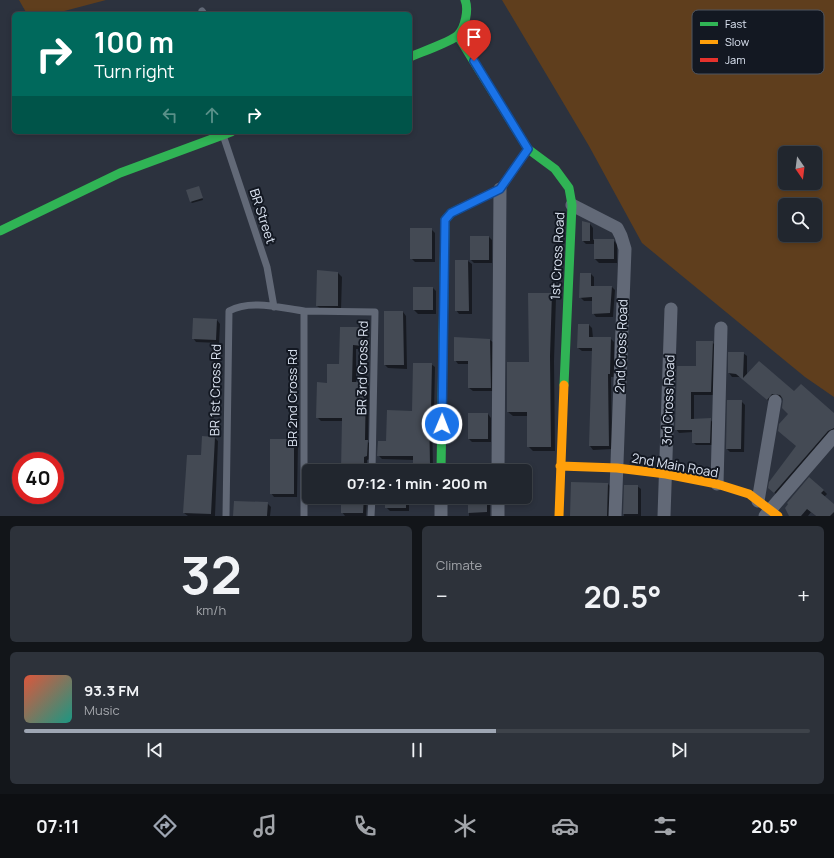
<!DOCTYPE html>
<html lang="en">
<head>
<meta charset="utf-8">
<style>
	:root { --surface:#21262e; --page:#2d323a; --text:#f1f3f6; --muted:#a2a5aa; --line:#3e434a; --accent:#9ea6b3 }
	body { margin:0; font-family:Manrope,sans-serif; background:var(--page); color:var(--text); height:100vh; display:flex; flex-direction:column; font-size:15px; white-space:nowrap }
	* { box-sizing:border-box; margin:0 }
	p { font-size:13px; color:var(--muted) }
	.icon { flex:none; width:22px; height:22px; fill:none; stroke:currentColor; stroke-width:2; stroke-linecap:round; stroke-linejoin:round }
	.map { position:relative; height:516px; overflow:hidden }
	.sheet { display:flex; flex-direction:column; gap:10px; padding:10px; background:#121519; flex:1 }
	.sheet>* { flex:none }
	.top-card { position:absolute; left:12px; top:12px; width:400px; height:122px; border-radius:6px; box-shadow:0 2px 6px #0003,0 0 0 1px var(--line); background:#00695c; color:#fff; overflow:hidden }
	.needle { width:26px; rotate:166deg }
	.fabs { position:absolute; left:778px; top:146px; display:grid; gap:8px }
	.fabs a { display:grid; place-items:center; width:44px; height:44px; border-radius:6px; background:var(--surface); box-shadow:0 2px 6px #0003,0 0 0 1px var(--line); font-size:20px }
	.speed { position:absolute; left:12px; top:452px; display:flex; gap:8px; font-size:20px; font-weight:700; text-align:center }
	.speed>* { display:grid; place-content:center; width:52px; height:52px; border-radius:50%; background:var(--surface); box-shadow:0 2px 6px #0003,0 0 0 1px var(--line); line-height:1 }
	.speed .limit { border:6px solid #d22; background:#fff; color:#111 }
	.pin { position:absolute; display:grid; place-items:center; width:34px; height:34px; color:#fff; margin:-41px -17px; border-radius:50% 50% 50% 0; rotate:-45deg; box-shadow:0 0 4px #0007 }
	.pin .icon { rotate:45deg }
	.me { position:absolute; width:44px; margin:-22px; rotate:1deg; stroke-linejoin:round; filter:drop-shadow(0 0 3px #0008) }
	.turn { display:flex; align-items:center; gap:14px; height:84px; padding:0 16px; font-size:18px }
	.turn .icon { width:52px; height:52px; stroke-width:2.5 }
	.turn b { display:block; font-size:28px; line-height:34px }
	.lanes { display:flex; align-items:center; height:38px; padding:0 16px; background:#0003; justify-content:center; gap:20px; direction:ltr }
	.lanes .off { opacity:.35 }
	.big { font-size:30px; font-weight:700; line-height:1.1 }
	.sheet .tile { flex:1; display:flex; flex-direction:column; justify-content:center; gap:6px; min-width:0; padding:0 14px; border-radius:6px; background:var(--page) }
	.sheet .dial { align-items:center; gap:0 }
	.dial b { font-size:52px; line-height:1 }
	.song { display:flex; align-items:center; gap:12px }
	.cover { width:48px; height:48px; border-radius:6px; background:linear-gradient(135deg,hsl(10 70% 55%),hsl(170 70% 35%)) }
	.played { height:4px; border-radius:2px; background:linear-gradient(90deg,var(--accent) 60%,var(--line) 60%) }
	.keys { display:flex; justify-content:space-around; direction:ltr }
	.heat { display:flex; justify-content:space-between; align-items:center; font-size:22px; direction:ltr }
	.sheet .tiles { flex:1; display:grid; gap:10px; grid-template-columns:1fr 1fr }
	.tile:last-child { grid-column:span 2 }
	.trip { position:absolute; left:302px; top:464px; width:230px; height:40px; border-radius:6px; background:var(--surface); box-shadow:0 2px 6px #0003,0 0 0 1px var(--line); font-weight:700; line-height:40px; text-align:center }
	.menu { display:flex; height:64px; justify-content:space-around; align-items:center; background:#0d0f12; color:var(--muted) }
	.menu .icon { width:28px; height:28px }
	.menu .active { color:var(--accent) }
	.menu b { font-size:18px; color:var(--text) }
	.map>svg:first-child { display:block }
	.green { fill:#5f3e1d; fill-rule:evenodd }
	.shadow { fill:#0007 }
	.building { fill:#444a54 }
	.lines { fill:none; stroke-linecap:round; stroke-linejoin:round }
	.lane { stroke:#626977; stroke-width:7 }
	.street { stroke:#626977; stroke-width:13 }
	.fast { stroke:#30b455; stroke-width:9 }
	.slow { stroke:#ff9f0a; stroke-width:9 }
	.jam { stroke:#e5322d; stroke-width:9 }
	.route-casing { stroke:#114b97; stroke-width:10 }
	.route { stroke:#1a73e8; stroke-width:7 }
	.labels { text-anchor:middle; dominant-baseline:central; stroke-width:4; stroke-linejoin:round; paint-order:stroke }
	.street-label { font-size:13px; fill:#dce4f2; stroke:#131822 }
	.key { fill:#131822; stroke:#4f5560; stroke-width:1 }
	.key-label { font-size:11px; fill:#dce4f2 }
</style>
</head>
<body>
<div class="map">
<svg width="834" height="516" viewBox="0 0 834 516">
	<rect width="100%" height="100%" fill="#2c323e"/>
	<path class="green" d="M19,0H106L53,14H27Z
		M502,0H834V397L805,377L642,243L589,146ZM785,153H815V183H785ZM785,205H815V235H785Z"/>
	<path class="shadow" d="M199,188L203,200L192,203L191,202Z
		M590,224L593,228V240H613L617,244V263H599L595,259V244H586L583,241Z
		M431,229L435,233V262H415L411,258Z
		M489,237L492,240V263H474L471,260Z
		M456,261H468L472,264V314H459L456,310Z
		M338,273L342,277L341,310L321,309L317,306Z
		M591,274L594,277V287H612L615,290L613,317H596L593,313V301H584L580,297Z
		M433,288L436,291V314H418L414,310Z
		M551,294L556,298L554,361L555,451H533L528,446V416H513L508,412L530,363Z
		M403,312L406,316L407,369L388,368L385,365Z
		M217,320L220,324L219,343L196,342L193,338Z
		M589,325L592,328L593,338H610L614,342V377H611L612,449L593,450L590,446L593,351H582L578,348Z
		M363,328L366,332V349H356V383H366L369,386L368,442L371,445L370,459L367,460V471H342L343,421H321L317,417L328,384Z
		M455,338L490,340L494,343V391H473L469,388V364H458L455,360Z
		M712,342L715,345L714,395H694V420L710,419L713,423V445H696L693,442V432L679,433L676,429L697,367Z
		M743,353L747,356V376L794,393L834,414V432L778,496L773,491L797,447L789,414L784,398L776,397L771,403L741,377H732L729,373Z
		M431,364L435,367L434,414L432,415L433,467L417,468L414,464V460L382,459L378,455L387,442L413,412Z
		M741,401L745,405L744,452H730L727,449Z
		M488,414L491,418V442H472L469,439Z
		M215,438L218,441L215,516H188L184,513L202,456Z
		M271,440H294L298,444L297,497H274L271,493Z
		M507,466H522L526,469V493L525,471H507Z
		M608,484L611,487L610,516H571Z
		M625,486H637L641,489V516H624Z
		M823,490L827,494L824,497L834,505V516H816L811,512L808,516H790Z
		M342,497H367L366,516H345L342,512Z
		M386,497H409V511H390L386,507Z
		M469,497H490V516H469Z
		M267,503L271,507L270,516H234Z"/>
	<path class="building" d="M199,186L203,198L190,202L186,190Z
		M582,221L590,223V241H582Z
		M410,228H432V259H410Z
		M470,236H489V260H470Z
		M594,239H614V259H594Z
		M455,260H468L469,311H455Z
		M317,270L338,272V306H316Z
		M580,273H591V286H612L610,313L592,314V297L579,298Z
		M413,287H433V310H413Z
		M528,293H552L550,356L551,447H527V412H507V362H529Z
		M384,311H403L404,365H384Z
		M193,318L217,319L216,340L192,339Z
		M578,324H589V337H611L610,374H608L609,446H589L592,348H577Z
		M340,327H363L362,346L353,345L352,382H366L365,440H368L367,456L364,457V471H341L342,418H316L317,382L327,383V364H339Z
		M454,337L490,339L491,388H468V361H454Z
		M696,341H713L711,392H691V419L711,418L710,443H692V430H675L677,366H696Z
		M728,352H744L743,378L759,361L794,391L801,384L834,413V428L828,431L774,493L768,488L769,482L796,446L778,431L779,424L788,414L782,408L783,399L780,395L772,394L767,400L736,374L728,373Z
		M413,363H432L431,411H429L430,464H413V456H377L378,441H386L387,410L412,411Z
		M727,400H742L741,449H726Z
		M468,413H488V439H468Z
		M202,436L215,437L211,514L183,513L187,455H201Z
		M270,439H294V494H270Z
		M809,477L824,490L821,493L834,504V512L830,516H816L807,509L801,516H789L785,508L788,504L787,503Z
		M571,482L608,483L607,516H570Z
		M624,485H638V514H623Z
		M341,497H364L363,513H341Z
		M385,497H406V508H385Z
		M468,497H487V512L468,513Z
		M234,501L268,502L267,516H233Z"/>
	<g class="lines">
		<path class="lane" d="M202,11L204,14
			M223,135L267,267L274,307
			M304,311L375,312L372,471
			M226,516L229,311C250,299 281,308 304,311V516
			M371,516L372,497"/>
		<path class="street" d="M572,205L617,228L621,236L625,249L615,516
			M498,471L500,189
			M717,484L721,328
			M758,501L775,401
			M441,516V497
			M498,516V497
			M664,516L671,309
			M765,516L834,436"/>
		<path class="fast" d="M458,36L528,149L555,169L569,188L572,205L564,385
			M410,57C419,53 453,41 458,35C465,28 469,9 465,0
			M0,231L120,173L231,132
			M441,471L445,220L451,213L461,208"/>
		<path class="slow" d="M560,466L617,468L666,474L717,484L749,494L778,516
			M559,516L564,385"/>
		<path class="jam" d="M461,208L500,189L528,149"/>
	</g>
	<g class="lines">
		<defs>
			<path id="route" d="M442,424L445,220L451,213L500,189L528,149L474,61"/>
		</defs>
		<use href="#route" class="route-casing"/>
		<use href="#route" class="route"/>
	</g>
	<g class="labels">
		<g class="street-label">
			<text transform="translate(263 216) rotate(72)">BR Street</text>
			<text transform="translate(557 256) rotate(-87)">1st Cross Road</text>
			<text transform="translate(621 346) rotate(-88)">2nd Cross Road</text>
			<text transform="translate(362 368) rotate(-89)">BR 3rd Cross Rd</text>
			<text transform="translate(215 390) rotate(-89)">BR 1st Cross Rd</text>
			<text transform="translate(292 398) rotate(-90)">BR 2nd Cross Rd</text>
			<text transform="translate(668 400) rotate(-88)">3rd Cross Road</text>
			<text transform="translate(675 465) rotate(10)">2nd Main Road</text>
		</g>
	</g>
	<rect x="692" y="10" width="132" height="64" rx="6" class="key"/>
	<rect x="700" y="22" width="18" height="4" fill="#30b455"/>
	<rect x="700" y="40" width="18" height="4" fill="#ff9f0a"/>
	<rect x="700" y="58" width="18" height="4" fill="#e5322d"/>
	<g class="key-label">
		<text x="725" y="28">Fast</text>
		<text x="725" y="46">Slow</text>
		<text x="725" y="64">Jam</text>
	</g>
</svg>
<div class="fabs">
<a><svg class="needle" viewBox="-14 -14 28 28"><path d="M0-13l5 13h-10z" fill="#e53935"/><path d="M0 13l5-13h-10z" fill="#a2a5aa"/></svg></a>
<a><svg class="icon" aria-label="search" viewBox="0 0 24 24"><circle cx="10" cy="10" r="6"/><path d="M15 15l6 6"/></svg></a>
</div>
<div class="speed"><div class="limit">40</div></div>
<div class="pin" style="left:474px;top:61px;background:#d93025"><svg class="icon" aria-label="arrive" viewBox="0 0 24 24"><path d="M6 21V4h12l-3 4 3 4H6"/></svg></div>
<svg class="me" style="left:442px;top:424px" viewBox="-20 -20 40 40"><circle r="17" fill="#1a73e8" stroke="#fff" stroke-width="3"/><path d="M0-11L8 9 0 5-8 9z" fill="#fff"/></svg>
<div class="trip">07:12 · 1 min · 200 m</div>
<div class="top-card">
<div class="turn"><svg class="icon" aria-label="right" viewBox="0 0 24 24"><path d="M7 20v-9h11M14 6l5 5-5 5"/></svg><div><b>100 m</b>Turn right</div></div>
<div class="lanes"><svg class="icon off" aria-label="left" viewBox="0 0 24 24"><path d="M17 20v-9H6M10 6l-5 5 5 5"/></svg><svg class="icon off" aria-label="ahead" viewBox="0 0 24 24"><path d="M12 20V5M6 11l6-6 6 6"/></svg><svg class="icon" aria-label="right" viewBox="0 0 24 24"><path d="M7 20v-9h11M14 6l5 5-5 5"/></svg></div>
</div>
</div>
<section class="sheet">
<div class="tiles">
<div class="tile dial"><b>32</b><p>km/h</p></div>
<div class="tile"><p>Climate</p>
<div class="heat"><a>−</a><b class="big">20.5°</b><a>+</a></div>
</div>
<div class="tile">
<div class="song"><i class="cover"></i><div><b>93.3 FM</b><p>Music</p></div></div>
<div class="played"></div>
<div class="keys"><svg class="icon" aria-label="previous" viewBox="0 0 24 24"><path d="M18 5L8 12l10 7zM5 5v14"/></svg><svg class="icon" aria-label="pause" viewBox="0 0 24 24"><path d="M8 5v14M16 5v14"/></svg><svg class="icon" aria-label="next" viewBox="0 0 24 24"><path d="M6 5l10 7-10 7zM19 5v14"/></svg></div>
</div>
</div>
</section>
<nav class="menu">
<b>07:11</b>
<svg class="icon active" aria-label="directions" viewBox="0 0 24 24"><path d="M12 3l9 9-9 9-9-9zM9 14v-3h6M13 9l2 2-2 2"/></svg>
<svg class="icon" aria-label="music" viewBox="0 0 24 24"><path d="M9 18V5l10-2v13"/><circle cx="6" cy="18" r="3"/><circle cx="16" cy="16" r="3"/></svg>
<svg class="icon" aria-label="phone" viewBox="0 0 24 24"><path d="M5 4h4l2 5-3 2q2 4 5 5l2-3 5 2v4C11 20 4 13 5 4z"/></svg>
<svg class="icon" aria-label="climate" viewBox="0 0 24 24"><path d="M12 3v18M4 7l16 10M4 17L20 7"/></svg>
<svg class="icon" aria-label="car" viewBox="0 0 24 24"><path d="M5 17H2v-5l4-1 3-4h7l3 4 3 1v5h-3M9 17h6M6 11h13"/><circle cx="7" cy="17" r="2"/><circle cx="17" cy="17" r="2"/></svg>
<svg class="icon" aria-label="filters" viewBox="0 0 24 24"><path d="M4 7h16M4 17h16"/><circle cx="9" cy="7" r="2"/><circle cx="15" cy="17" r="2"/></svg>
<b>20.5°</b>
</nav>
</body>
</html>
